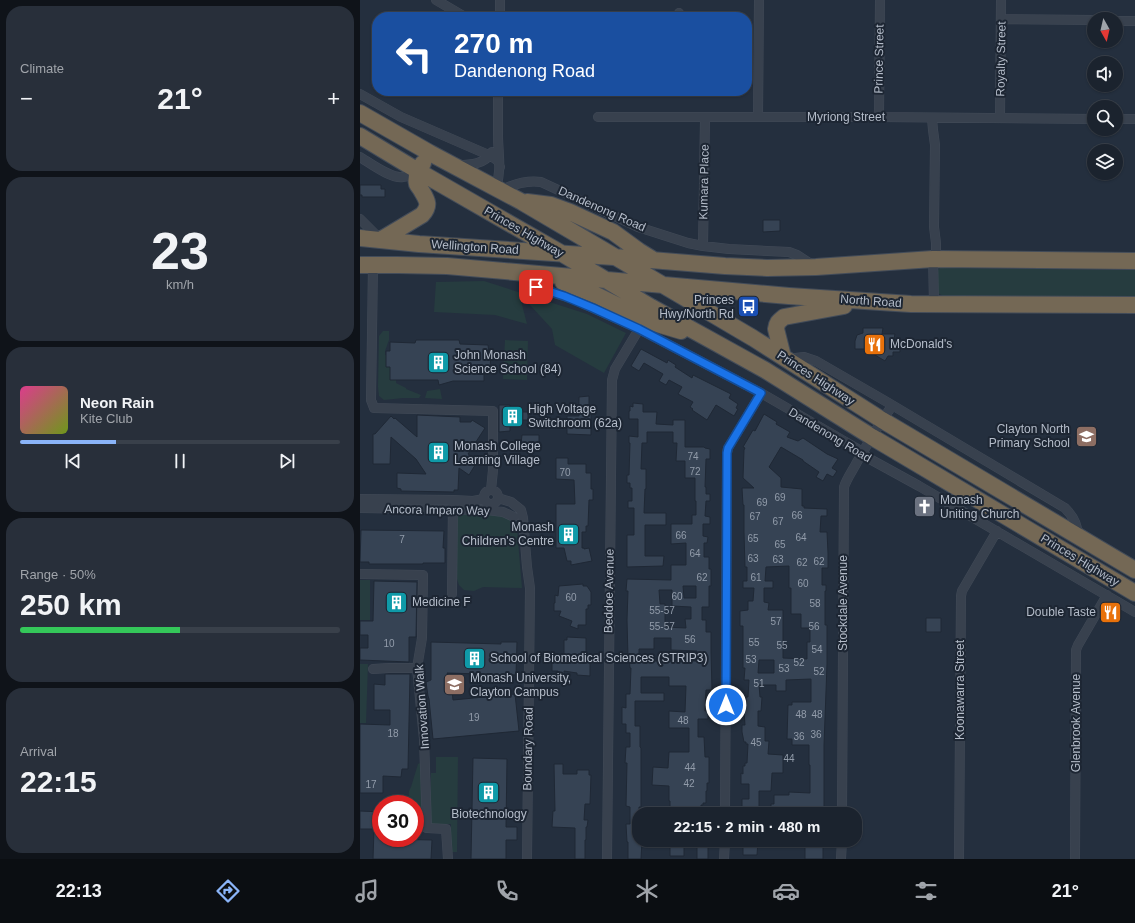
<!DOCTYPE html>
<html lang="en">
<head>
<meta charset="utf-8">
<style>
	:root { --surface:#1b232e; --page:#282f3a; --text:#f1f3f6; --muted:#a0a4aa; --line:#39404a; --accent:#8ab4f8 }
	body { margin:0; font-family:Arial,sans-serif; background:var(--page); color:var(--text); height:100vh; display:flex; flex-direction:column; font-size:15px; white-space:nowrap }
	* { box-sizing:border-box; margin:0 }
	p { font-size:13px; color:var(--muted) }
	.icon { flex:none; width:22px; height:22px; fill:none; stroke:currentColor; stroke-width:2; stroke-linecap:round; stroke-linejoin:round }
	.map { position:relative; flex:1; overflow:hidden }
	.details { display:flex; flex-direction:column; gap:6px; padding:6px; background:#0f1319; width:360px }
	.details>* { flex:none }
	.top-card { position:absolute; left:12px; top:12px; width:380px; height:84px; border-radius:16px; box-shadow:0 1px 3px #0004,0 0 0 1px var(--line); background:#1a4fa0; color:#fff; overflow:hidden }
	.needle { width:26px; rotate:172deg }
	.tools { position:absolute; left:727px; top:12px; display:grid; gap:8px }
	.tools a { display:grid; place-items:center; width:36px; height:36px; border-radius:50%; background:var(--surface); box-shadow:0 1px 3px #0004,0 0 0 1px var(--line); font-size:20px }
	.speed { position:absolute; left:12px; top:795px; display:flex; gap:8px; font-size:20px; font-weight:700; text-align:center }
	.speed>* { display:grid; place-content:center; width:52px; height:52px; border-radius:50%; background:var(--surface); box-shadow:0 1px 3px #0004,0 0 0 1px var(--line); line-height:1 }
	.speed .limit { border:6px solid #d22; background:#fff; color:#111 }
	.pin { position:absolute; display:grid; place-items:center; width:34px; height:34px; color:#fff; margin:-17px; border-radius:8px; box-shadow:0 2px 6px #0006 }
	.me { position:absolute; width:44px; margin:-22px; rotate:0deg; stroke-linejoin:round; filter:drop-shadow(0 0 3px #0008) }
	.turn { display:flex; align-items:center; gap:14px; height:84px; padding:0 16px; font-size:18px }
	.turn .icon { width:52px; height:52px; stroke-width:2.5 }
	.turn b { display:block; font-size:28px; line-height:34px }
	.big { font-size:30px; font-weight:700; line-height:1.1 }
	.details .widget { flex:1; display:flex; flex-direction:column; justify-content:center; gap:6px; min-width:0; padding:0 14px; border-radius:16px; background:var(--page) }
	.details .dial { align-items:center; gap:0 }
	.dial b { font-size:52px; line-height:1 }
	.song { display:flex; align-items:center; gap:12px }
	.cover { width:48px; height:48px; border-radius:6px; background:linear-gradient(135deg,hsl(330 70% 55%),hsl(80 70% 35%)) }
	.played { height:4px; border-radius:2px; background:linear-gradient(90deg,var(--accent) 30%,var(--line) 30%) }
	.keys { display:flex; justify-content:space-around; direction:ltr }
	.heat { display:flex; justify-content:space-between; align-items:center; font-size:22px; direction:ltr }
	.charge { height:6px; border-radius:3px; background:linear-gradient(90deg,#34c759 50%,var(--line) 0) }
	.trip { position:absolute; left:272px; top:807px; width:230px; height:40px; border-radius:16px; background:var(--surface); box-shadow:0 1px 3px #0004,0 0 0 1px var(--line); font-weight:700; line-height:40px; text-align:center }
	.dock { display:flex; height:64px; justify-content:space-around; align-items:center; background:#0b0e12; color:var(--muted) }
	.dock .icon { width:28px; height:28px }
	.dock .current { color:var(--accent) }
	.dock b { font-size:18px; color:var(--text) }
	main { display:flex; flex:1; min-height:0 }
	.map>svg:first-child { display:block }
	.green { fill:#263c3f }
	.building { fill:#364354; stroke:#1f2835; fill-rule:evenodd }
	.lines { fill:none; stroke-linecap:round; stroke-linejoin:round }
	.street-casing { stroke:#414a57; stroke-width:10 }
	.highway-casing { stroke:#434c59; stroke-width:18 }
	.street { stroke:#38414e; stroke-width:9 }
	.highway { stroke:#746855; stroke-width:16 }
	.route-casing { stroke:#114b97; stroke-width:10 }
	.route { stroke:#1a73e8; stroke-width:7 }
	.labels { text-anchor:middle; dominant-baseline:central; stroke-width:4; stroke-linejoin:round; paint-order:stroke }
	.number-label { font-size:10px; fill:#929caa }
	.street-label { font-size:12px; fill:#b4bcc9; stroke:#1d2633 }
	.poi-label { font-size:12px; fill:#b4bcc9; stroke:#1d2633; text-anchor:start }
</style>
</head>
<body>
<main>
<section class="details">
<div class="widget"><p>Climate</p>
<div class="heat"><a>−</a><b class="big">21°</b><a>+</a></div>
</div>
<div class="widget dial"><b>23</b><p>km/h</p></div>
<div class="widget">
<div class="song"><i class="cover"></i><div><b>Neon Rain</b><p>Kite Club</p></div></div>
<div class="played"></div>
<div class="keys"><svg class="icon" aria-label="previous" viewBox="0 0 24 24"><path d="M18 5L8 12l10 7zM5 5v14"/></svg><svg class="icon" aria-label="pause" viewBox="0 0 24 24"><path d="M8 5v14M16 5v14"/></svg><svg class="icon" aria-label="next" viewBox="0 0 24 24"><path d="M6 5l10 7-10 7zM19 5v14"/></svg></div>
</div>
<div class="widget"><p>Range · 50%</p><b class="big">250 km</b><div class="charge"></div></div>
<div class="widget"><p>Arrival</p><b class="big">22:15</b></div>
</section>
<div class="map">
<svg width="775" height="859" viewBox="0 0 775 859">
	<rect width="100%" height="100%" fill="#242f3e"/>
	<path class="green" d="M580,268L775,270V297L583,296L578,293V270Z
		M124,281L227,314L266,333L244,373L195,345L192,329L159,293L167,324L135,315L74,312L76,282Z
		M23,331H29V340L25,351V355H26V367H30V380H36V383L46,388V389L61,395L59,398H43L24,400L19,396L18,387L19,336Z
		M145,340L168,341L167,380L143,379Z
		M80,389L82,399L65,398L67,391Z
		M99,514C112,514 138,512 151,518C155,520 156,525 157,529L162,588L123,587L114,591L104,590L99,585L97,579V516Z
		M0,580H10V620H0Z
		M0,664H8L6,723H0Z
		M76,757H98L97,852H91V824H70L71,773H76Z
		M60,763L61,769L62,825H55V804H48L49,791L51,787L58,764Z"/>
	<path class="building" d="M0,185H21V189H25V197H2V195H0Z
		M403,220H420V231L403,232Z
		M503,328H523L522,334H535L533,344H540V352H533V356H528L525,361L505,349H495V341L497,335L503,333Z
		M56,340H99L100,344L128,345L129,353H131L130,369H124V381H93L79,385L78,380H30V367H26V351H30V342L55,343Z
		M281,349L307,363L308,360L316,365L315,367L332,378L333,375L371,394L369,398L378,404L376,408L378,409L374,416L356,405L347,420L332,410L333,409L330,407L333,402L318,394L322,387L309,380L306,385L299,381L303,374L284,363L279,371L271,366Z
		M229,396V407H231V435L207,434V416H219V397Z
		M273,403L283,404V412H297L296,424L313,425V420H325V447H344L345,448L350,449V459H346L345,487H346V494H350V501H346L345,516L350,517V524H343V536L348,537L347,543H344V557H349V569H351V586H349V607H342V620H346V632H351V652L352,690H346L345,711H348V719H338V737H344L345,757H349V783H347V791H346V803H343V805H341V810H310V801H309V786L292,785L293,767L308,768L309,752H329V728H309V711L325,712L326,686H309V677H281V693H304V701H275V726H280V747L281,748V807H279V840H282L281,859H268V842H267L266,824H270V807L266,806L267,763H265L266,747H270V733H266V724H262V707L266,708V694H270L271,668H270L269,657H268L267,620L268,591H266L267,579L311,580V565H326V543L311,544V524H332V515H336V501H335V478H325V461H316L317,443H313V432H287V443H282L281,469H286V489H285L284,513H306V525H285V556H304L303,566L267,567V535H274V508H268V501H272V488H270V483H267V475H269L270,443H269V436L278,437V419H269V411H270V406L273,407ZM323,586H336V598H324ZM299,590H312V606L331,607V619H325L326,628L305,627V604H300ZM294,638H311V650L337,651L336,661H279V649H294Z
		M139,405H150V412H168V420H150V431L139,432Z
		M404,414L417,422L416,424L430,432L427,437L438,441L443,438L467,454L478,459L472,468L477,471L473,477L467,474L463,481L456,477L459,472L443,461V460L421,447L409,467L421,478V487L442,489V506H444V508L467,509V516H461L460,532H467L468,553V568H462V585H466V591H465V625H467V664L464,745V810L423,811V814H382V799H389V784H381V773L383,774V766H385V763H387L388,744H386V742H384L382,732V725H385L384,711H382L383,704L386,705V697H388L389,680H384L385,668H383V626H380V611L388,610V601H393L394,588H383V581H387V567H385L384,532V505H383L382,488H394L383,478L384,450L385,448L383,447L393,430L395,431ZM429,566V588H431V614H441V628H450V642H447V659L423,658V610H408L409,603L404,602V588H413V581H405L406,567ZM399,660H414V673H398ZM451,679V702H432V705H428L427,739H432V745H449V765H450V793L429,792V795H414V804H411V807H399V791H411L412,773H423V755L408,754L409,741H405V727L398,726V711H401L402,697H400L399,685H416V691H426V680Z
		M57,415L100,417V422H111L112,420L125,428L108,454L115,458L114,459L117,462L109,475L99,468L98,490H94V492L41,491V489L37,488V473L66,474L56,459L31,437L30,464H13V434H15L31,416L34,419L35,418L57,437Z
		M162,435H179V445L161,444Z
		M196,458H208V464H226V473H231V489H233V500H229L228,526H226V532H222V548H224V549L229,548L232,561L211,565V561H207L204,548H196V504H215L214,480L196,479Z
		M1,530L84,531L83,548H85V563H63V564H9V562H0Z
		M14,581L57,582L56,637H49V662L0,660V648H8V635H0V621H13Z
		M223,584V586H227L231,592V605H228V609H226V625H218V629L210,626L212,621L199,616L201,611H194V603H195V595L198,596L199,586Z
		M566,618H581V632H566Z
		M207,637L226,638V660H230V676L217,675V673L204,671V675H198V671H192V656L204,657V640H207Z
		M71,642L141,644V642H157L156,675L87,673L91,681L93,700L155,694L159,731L73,739L69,699L68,696L66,682L71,680Z
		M25,674H50L48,769H42L41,777L23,776V793H0V724L30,725V710H14V684L25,685Z
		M113,758L147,759L146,827H157V840H146V859H111Z
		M194,764H203V774H217V770H229V775H231L230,804H225L224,820H228L227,827H226V840H225V859H215V828L192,827L193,811H195Z
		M0,811L21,812V839L72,840L71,859H13L14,829H0Z
		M310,840H348V859H337V846H324V856H310Z
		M386,840L398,841L397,855H383V846H386Z
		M445,840H463V859H445Z"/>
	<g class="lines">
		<defs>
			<path id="street" d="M76,0L105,17
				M140,17V0
				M319,17V13
				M641,19L734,20
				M756,21H775
				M0,94L41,117L131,156L138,161L140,167
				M238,117H519L734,119
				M398,117L399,0
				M519,117L520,0
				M572,118L573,130L575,145L574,227L576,243V250L573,259
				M640,118L641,0
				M756,119H775
				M0,157C10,163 31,179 43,177C48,177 53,174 58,171
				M98,165C111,165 125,164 132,152
				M136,187C142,170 138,153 138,135C138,120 138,106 138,91
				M142,190C154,184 167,180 181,182L278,227L328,243L343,246L369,249L429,252L437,255L454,266
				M0,219L20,239
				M343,246L345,118
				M573,256L574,304
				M13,265L11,400L14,408L133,411V470L131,490
				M159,273L170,285L213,299L279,329L401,393L503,452L508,458L559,486L775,612
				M427,359L444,357L456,361L527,402L705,508C713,516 718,526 718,536
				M124 497a7 7 0 1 1 14 0a7 7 0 1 1-14 0Z
				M138,498L151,502L161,510L163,518L167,567L170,588L167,859
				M0,499L93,500L113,501L124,499
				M0,508L127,510L143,512L154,517
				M0,574L63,575L62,638L57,668L64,739L67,828L86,829L88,859
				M92,594L93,504
				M13,669L29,668H57
				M365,814L367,453L368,448L401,393
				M482,814L484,487C487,478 493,470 497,462C508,443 519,424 532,406
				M247,859L252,380L255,369L279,329
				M364,859L365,840
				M481,859L482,840
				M599,859L601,596L602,591L637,531
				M715,859L716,650L718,645L747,595"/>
			<path id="highway" d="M0,113L70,153L162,202L393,338L522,420L775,570
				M0,136L58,171L201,253L291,307L405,370L512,437L775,593
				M167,202L191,205L210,212L253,232L279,251L292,259
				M0,238L59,244L254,257L365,266L407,268L456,267L573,259L775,261
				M22,239L62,215C71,205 67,200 61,190C60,188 58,186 57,184C55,177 59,169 63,163
				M0,265H38L87,266L429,296L551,304L775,305
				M203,282L238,296L291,322L321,331
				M423,357L416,329C417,322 419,321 424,317L484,306"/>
		</defs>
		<use href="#street" class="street-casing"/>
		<use href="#highway" class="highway-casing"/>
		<use href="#street" class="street"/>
		<use href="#highway" class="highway"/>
	</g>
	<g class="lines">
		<defs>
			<path id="route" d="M176,287L204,296L233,308L279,329L401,393L368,448L367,453L366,705"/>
		</defs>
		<use href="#route" class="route-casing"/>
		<use href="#route" class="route"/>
	</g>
	<defs>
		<symbol id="bus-square" viewBox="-11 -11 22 22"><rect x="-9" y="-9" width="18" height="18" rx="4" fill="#1a4fb4" stroke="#1d2633"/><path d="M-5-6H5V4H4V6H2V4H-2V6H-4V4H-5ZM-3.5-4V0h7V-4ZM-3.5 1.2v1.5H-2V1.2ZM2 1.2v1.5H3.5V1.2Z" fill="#fff"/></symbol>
		<symbol id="restaurant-square" viewBox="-11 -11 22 22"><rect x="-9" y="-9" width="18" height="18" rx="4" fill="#e8710a" stroke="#1d2633"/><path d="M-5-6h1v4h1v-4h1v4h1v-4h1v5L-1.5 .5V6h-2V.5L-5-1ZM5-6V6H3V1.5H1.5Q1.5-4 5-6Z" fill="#fff"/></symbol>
		<symbol id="building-square" viewBox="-11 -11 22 22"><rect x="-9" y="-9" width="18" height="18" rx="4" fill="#0f9aa8" stroke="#1d2633"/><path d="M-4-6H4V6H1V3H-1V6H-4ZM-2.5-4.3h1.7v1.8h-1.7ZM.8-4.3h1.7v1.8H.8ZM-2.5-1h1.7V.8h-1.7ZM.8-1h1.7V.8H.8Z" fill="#fff"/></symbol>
		<symbol id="school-square" viewBox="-11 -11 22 22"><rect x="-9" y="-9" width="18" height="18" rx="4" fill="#8d6e63" stroke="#1d2633"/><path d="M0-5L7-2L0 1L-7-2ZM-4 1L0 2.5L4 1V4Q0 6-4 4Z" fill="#fff"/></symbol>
		<symbol id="church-square" viewBox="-11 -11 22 22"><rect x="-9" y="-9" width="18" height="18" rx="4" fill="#6b7280" stroke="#1d2633"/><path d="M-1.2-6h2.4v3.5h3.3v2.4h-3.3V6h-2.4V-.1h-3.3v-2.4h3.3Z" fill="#fff"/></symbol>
		<symbol id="university-square" viewBox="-11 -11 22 22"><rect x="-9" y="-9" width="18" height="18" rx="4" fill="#8d6e63" stroke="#1d2633"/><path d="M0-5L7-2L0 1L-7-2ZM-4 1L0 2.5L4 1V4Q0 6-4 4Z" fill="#fff"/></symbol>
	</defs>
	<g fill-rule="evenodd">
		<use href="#bus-square" x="376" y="294" width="25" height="25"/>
		<use href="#restaurant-square" x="502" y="332" width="25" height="25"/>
		<use href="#building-square" x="66" y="350" width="25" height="25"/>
		<use href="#building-square" x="140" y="404" width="25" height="25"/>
		<use href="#school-square" x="714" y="424" width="25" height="25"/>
		<use href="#building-square" x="66" y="440" width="25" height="25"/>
		<use href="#church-square" x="552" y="494" width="25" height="25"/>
		<use href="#building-square" x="196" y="522" width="25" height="25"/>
		<use href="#building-square" x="24" y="590" width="25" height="25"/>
		<use href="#restaurant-square" x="738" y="600" width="25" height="25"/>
		<use href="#building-square" x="102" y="646" width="25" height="25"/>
		<use href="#university-square" x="82" y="672" width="25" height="25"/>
		<use href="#building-square" x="116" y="780" width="25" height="25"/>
	</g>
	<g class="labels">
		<g class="number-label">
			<text x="333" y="456">74</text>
			<text x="335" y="471">72</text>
			<text x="205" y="472">70</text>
			<text x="420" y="497">69</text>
			<text x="402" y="502">69</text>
			<text x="437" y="515">66</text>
			<text x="395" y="516">67</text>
			<text x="418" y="521">67</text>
			<text x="321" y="535">66</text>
			<text x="441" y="537">64</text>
			<text x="393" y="538">65</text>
			<text x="42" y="539">7</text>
			<text x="420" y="544">65</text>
			<text x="335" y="553">64</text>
			<text x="393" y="558">63</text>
			<text x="418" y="559">63</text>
			<text x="459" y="561">62</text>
			<text x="442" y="562">62</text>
			<text x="342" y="577">62</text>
			<text x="396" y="577">61</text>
			<text x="443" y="583">60</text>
			<text x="317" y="596">60</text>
			<text x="211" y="597">60</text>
			<text x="455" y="603">58</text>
			<text x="302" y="610">55-57</text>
			<text x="416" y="621">57</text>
			<text x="302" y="626">55-57</text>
			<text x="454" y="626">56</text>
			<text x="330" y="639">56</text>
			<text x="394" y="642">55</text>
			<text x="29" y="643">10</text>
			<text x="422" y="645">55</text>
			<text x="457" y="649">54</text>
			<text x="391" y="659">53</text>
			<text x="439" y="662">52</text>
			<text x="424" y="668">53</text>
			<text x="459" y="671">52</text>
			<text x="399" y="683">51</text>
			<text x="441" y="714">48</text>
			<text x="457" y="714">48</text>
			<text x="114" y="717">19</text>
			<text x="323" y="720">48</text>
			<text x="33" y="733">18</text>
			<text x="456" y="734">36</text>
			<text x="439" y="736">36</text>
			<text x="396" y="742">45</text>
			<text x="429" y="758">44</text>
			<text x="330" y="767">44</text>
			<text x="329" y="783">42</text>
			<text x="11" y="784">17</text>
		</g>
		<g class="street-label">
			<text transform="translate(519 59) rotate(-89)">Prince Street</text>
			<text transform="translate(641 59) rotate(-89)">Royalty Street</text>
			<text x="486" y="117">Myriong Street</text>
			<text transform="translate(344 182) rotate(-89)">Kumara Place</text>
			<text transform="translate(242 209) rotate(24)">Dandenong Road</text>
			<text transform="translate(164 232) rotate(30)">Princes Highway</text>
			<text transform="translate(115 247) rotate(4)">Wellington Road</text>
			<text transform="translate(511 301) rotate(4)">North Road</text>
			<text transform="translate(456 378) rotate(33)">Princes Highway</text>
			<text transform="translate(470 435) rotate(31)">Dandenong Road</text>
			<text transform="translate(77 510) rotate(1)">Ancora Imparo Way</text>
			<text transform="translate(720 560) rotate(31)">Princes Highway</text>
			<text transform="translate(249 591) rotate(-89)">Beddoe Avenue</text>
			<text transform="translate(483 603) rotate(-90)">Stockdale Avenue</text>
			<text transform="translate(600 690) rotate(-90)">Koonawarra Street</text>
			<text transform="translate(62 707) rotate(-94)">Innovation Walk</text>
			<text transform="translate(716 723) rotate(-90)">Glenbrook Avenue</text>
			<text transform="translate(168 749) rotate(-89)">Boundary Road</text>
		</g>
		<g class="poi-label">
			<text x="374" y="300" text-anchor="end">Princes<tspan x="374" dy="14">Hwy/North Rd</tspan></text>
			<text x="530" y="344">McDonald's</text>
			<text x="94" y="355">John Monash<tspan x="94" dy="14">Science School (84)</tspan></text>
			<text x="168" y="409">High Voltage<tspan x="168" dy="14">Switchroom (62a)</tspan></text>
			<text x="710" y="429" text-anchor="end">Clayton North<tspan x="710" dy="14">Primary School</tspan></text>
			<text x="94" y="446">Monash College<tspan x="94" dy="14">Learning Village</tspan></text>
			<text x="580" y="500">Monash<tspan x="580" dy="14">Uniting Church</tspan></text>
			<text x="194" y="527" text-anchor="end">Monash<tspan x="194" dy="14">Children's Centre</tspan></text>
			<text x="52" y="602">Medicine F</text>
			<text x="736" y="612" text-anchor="end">Double Taste</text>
			<text x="130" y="658">School of Biomedical Sciences (STRIP3)</text>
			<text x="110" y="678">Monash University,<tspan x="110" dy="14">Clayton Campus</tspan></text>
			<text x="129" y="814" text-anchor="middle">Biotechnology</text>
		</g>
	</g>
</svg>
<div class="tools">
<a><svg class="needle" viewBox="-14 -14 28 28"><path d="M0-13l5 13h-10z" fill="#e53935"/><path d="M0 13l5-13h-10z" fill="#a0a4aa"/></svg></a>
<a><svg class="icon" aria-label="sound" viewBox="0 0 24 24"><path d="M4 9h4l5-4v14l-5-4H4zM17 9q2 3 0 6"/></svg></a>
<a><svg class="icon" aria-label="search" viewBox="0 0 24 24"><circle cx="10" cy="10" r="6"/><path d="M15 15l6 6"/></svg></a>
<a><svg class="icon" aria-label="layers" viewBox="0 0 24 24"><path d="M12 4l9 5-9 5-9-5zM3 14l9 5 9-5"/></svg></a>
</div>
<div class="speed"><div class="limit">30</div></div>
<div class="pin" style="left:176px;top:287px;background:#d93025"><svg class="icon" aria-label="arrive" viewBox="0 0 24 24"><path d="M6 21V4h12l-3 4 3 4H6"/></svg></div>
<svg class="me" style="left:366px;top:705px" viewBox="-20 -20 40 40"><circle r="17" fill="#1a73e8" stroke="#fff" stroke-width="3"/><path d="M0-11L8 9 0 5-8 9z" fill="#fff"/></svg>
<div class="trip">22:15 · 2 min · 480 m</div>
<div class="top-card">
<div class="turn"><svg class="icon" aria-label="left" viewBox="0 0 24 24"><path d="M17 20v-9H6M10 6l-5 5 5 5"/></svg><div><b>270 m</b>Dandenong Road</div></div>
</div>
</div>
</main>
<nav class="dock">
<b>22:13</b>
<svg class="icon current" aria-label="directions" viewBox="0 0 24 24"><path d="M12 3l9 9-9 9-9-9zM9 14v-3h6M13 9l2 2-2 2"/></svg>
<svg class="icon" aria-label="music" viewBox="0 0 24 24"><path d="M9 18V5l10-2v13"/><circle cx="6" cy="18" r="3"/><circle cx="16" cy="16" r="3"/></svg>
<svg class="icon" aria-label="phone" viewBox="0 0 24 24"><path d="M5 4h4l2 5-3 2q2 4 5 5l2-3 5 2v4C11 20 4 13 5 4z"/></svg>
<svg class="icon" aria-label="climate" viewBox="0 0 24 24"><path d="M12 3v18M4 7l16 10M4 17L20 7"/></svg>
<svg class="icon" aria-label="car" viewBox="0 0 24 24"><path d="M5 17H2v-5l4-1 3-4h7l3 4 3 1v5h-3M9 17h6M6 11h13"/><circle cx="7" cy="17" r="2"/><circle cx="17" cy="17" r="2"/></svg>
<svg class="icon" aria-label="filters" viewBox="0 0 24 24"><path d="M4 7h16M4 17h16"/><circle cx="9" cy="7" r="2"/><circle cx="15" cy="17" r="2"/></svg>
<b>21°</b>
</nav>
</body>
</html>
